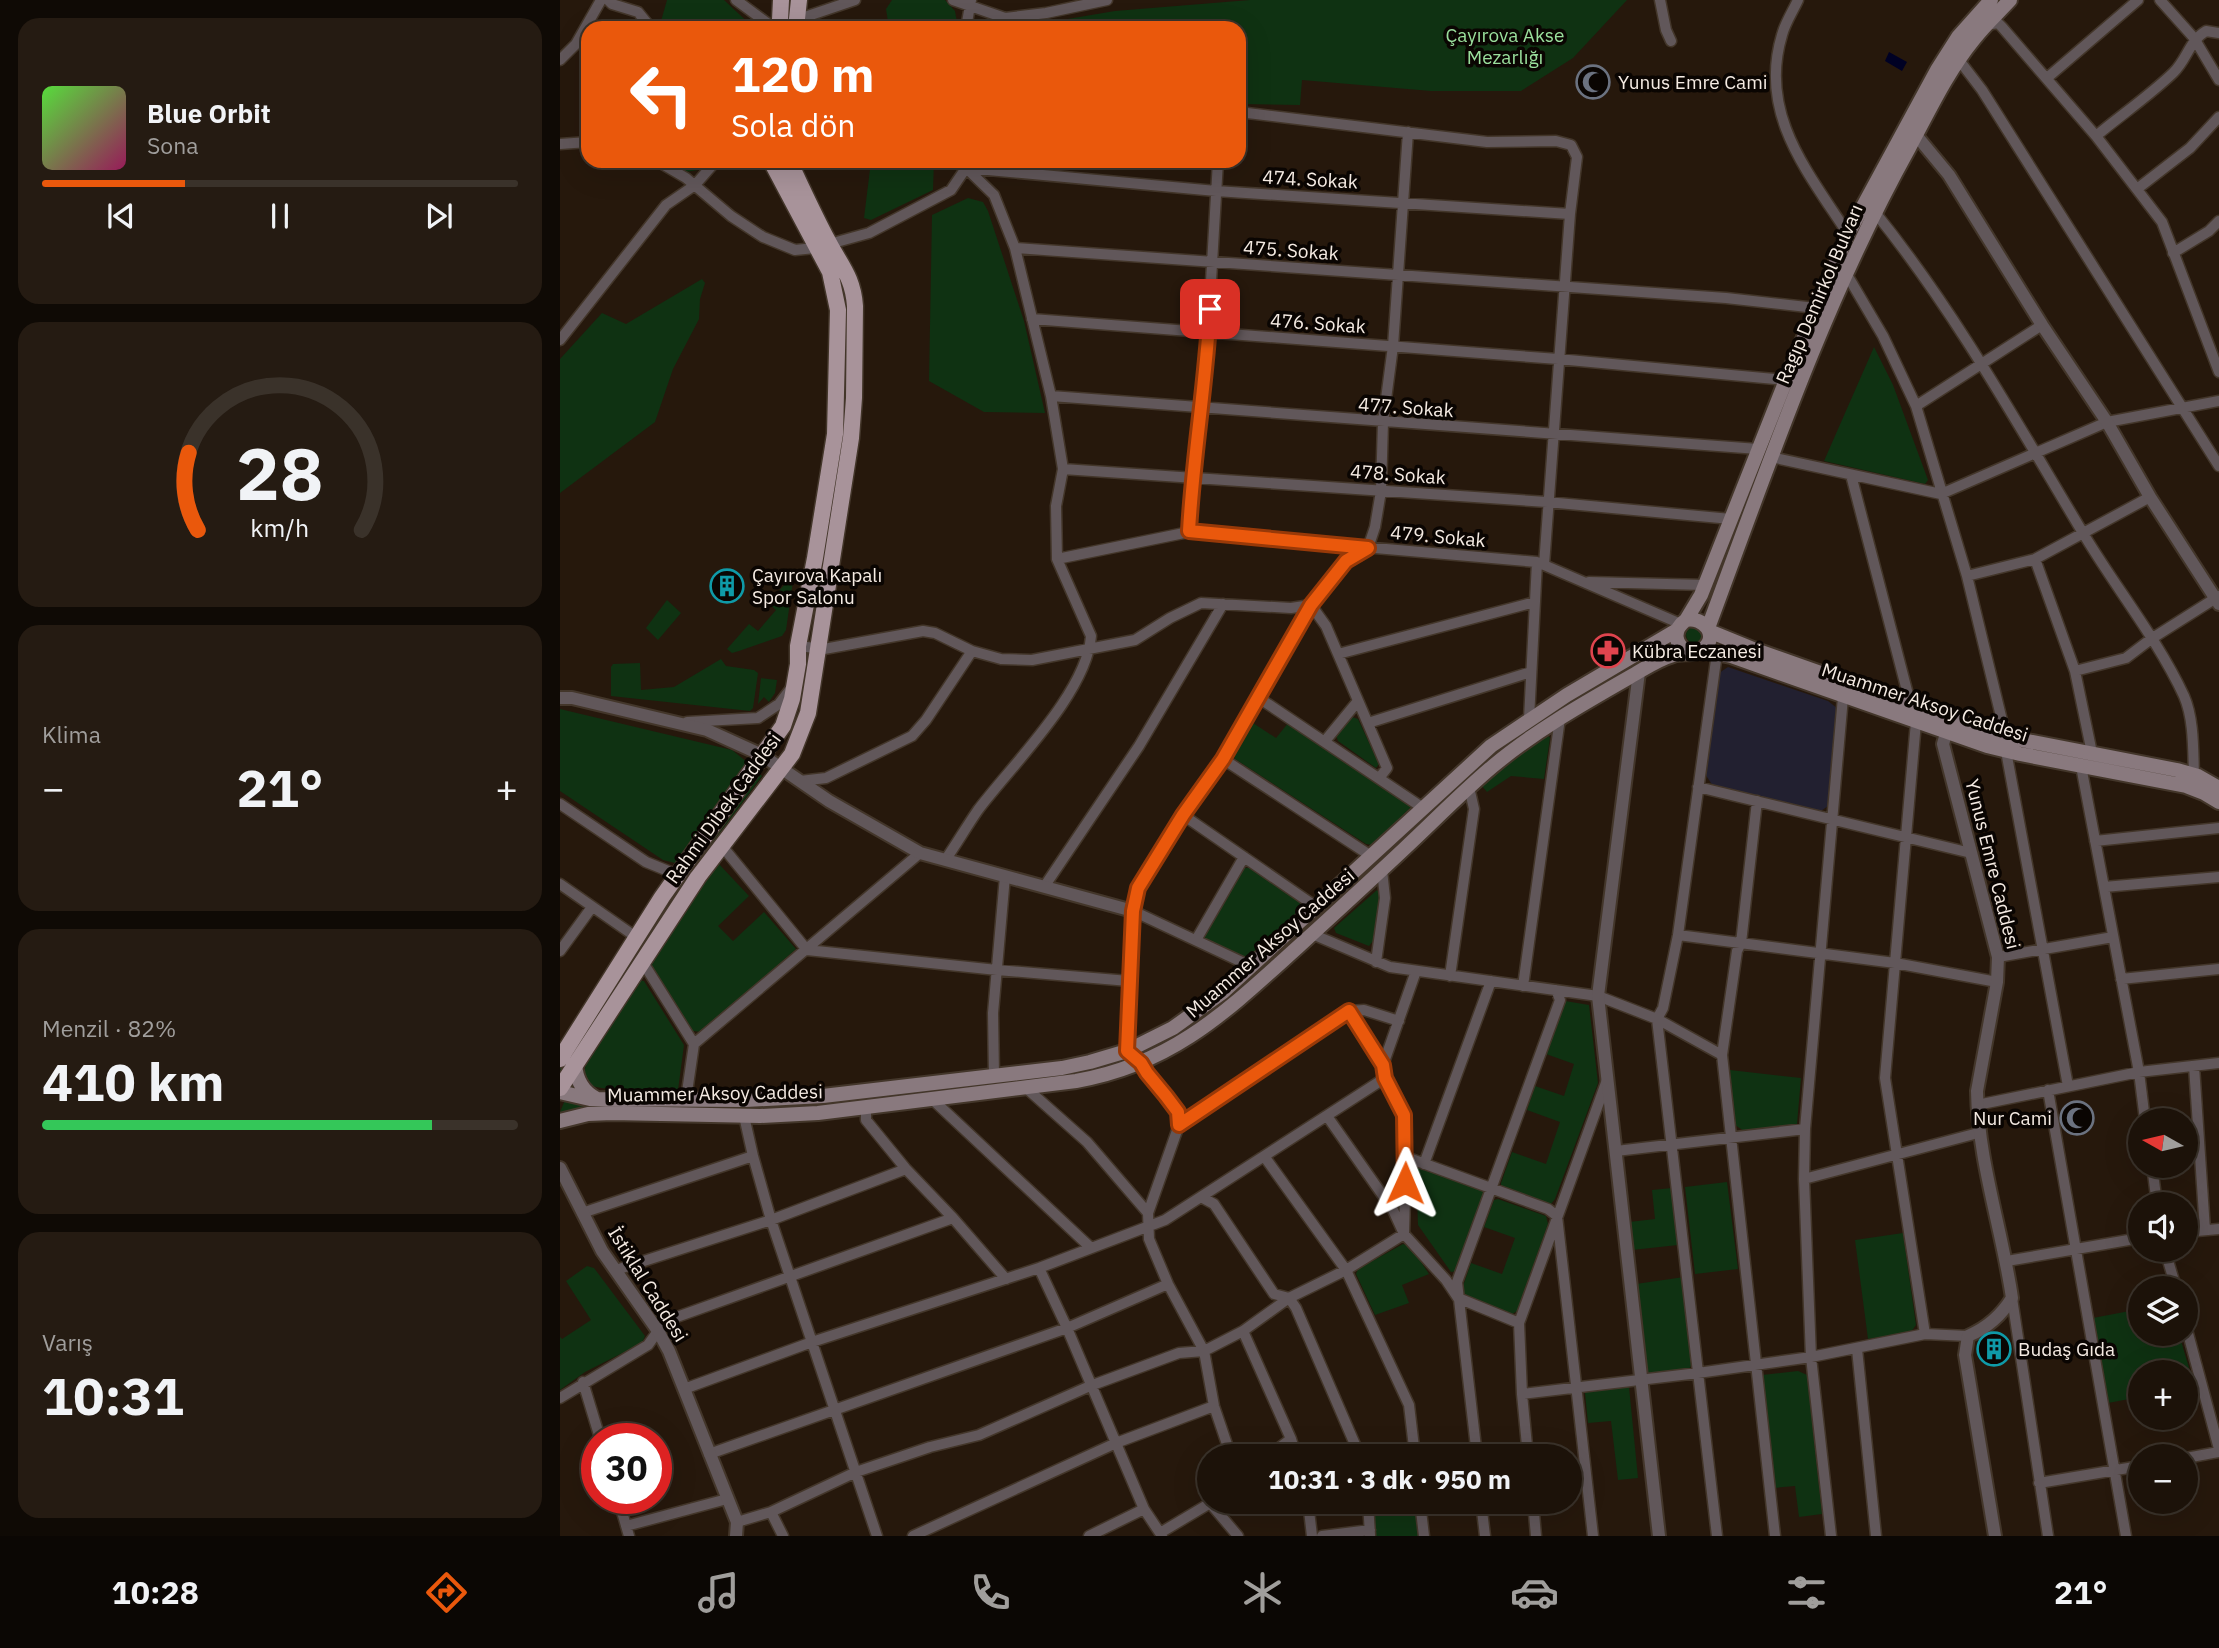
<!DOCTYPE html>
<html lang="tr">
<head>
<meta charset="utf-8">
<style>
	:root { --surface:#1c1209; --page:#251b12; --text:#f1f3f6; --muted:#a09e9c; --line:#3a322a; --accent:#ea580c }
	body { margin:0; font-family:"IBM Plex Sans",sans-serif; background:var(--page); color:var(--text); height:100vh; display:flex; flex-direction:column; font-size:26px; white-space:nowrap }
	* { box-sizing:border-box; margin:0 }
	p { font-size:23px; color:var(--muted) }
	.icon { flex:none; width:38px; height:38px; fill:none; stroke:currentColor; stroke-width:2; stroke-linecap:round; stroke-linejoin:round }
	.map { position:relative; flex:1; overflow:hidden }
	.drawer { display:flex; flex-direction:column; gap:18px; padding:18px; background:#0f0a05; width:560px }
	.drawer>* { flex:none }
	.guide { position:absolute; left:21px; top:21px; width:665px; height:147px; border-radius:21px; box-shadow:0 7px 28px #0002,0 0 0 2px var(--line); background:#ea580c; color:#fff; overflow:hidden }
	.needle { width:46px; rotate:278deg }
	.controls { position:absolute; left:1568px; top:1108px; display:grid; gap:14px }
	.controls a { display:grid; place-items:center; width:70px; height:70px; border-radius:50%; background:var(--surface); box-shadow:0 7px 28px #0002,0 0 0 2px var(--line); font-size:35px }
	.speed { position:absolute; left:21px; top:1423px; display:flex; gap:14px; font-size:35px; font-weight:700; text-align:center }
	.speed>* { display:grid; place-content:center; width:91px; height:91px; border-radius:50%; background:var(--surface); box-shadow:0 7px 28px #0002,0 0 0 2px var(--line); line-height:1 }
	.speed .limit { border:10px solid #d22; background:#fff; color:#111 }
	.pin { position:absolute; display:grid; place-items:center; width:60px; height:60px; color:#fff; margin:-30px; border-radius:14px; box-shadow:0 4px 10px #0006 }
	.me { position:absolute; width:77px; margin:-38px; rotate:1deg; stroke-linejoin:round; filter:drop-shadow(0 0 5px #0008) }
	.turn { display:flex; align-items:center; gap:24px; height:147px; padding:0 35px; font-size:32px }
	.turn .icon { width:91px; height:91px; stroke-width:2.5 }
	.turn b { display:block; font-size:49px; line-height:60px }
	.big { font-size:52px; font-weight:800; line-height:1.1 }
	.drawer .card { flex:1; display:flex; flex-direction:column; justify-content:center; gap:10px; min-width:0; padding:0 24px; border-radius:21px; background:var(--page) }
	.drawer .dial { align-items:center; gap:0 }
	.dial svg { height:182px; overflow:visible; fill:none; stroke:var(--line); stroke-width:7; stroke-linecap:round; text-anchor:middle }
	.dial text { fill:var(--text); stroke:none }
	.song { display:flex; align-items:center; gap:21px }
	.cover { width:84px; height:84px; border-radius:10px; background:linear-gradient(135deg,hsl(110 70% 55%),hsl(330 70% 35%)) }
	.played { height:7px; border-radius:4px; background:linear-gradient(90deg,var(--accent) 30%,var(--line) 30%) }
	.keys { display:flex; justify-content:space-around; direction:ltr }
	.heat { display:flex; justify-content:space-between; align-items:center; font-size:38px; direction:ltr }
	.charge { height:10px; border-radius:5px; background:linear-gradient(90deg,#34c759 82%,var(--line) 0) }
	.trip { position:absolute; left:637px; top:1444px; width:385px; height:70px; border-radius:35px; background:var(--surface); box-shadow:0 7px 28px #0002,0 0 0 2px var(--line); font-weight:800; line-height:70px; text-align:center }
	.tabs { display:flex; height:112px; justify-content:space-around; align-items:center; background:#0b0704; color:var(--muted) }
	.tabs .icon { width:49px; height:49px }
	.tabs .on { color:var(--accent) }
	.tabs b { font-size:32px; color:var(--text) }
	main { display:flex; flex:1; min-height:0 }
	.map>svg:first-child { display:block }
	.education { fill:#222030 }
	.green { fill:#0f3212 }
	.water { fill:#000124 }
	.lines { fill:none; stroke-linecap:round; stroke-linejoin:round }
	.minor-casing { stroke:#43362a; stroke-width:13 }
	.tertiary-casing { stroke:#43362a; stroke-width:16 }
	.secondary-casing { stroke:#43362a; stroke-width:18 }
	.primary-casing { stroke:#43362a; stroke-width:19 }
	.minor { stroke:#61575a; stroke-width:10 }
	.tertiary { stroke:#61575a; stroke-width:12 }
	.secondary { stroke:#89797e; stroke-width:14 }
	.primary { stroke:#a8939a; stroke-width:16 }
	.route-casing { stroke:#983908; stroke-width:18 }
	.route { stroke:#ea580c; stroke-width:12 }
	.labels { text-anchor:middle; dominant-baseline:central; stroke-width:7; stroke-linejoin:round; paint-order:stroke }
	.park-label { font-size:19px; fill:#9adf9c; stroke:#0a0502 }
	.poi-label { font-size:19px; fill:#f5ebe3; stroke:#0a0502; text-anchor:start }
	.street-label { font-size:19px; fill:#f5ebe3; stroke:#0a0502 }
</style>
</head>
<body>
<main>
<section class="drawer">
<div class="card">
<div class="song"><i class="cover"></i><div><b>Blue Orbit</b><p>Sona</p></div></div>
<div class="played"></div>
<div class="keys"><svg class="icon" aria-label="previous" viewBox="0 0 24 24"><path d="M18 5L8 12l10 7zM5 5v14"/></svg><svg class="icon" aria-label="pause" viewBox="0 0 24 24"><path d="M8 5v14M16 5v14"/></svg><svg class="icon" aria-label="next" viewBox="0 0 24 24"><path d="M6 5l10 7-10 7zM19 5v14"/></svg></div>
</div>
<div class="card dial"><svg viewBox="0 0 100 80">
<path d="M14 69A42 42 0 1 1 86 69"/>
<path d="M14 69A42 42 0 0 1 10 35" stroke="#ea580c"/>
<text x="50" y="56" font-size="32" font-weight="700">28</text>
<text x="50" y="72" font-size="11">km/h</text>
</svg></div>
<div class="card"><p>Klima</p>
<div class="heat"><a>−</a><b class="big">21°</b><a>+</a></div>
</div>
<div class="card"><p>Menzil · 82%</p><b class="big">410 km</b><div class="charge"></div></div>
<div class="card"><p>Varış</p><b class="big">10:31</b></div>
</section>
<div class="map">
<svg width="1659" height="1536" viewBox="0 0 1659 1536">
	<rect width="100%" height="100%" fill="#26180c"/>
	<path class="education" d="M1168,667L1268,701L1277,708L1268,806L1261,811L1153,786L1145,774L1159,673Z"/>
	<path class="green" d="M107,0H164L194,28H99Z
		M332,0H385L395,11L398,28H329L326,9Z
		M690,0H1067L1013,58L961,91H871L742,80L740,105L679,104V28H477L478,24L555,11Z
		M105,161H145L138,170L125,172Z
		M311,161H374L373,190L311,220L304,218Z
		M408,198L423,202L428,211L464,321L485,413L424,412L369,381L372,215Z
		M142,279L145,283L140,299L139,319L113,369L95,422L0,493V359L42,313L66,324Z
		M1314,347L1333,385L1368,480L1365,484L1264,461Z
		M234,574L226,630L222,636L179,651L172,653L167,649L189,624L198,631L216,610L208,603Z
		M107,600L121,613L98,640L86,628Z
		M1126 635a8 8 0 1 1 16 0a8 8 0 1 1-16 0Z
		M161,659L166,666L194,670L198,673L193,708L190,711L51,696V667L53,664L80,663L81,690L114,687Z
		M1052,677L1054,680L930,761L928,758L982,718Z
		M201,678L217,680L215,693L209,702L204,697L198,704Z
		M0,709L172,750L187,762L115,863L103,860L0,791Z
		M792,717L798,719L819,764L816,768L778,741L776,735Z
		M729,722L849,801L851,807L812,845L806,844L675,759L673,754L693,723L716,738Z
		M987,733L990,738L984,779L951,776L927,792L921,785Z
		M200,774L202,776L102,911L0,1075V1066L120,880Z
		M904,779L907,782L808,876L670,1000L623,1034L584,1054L582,1051L614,1034L666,998Z
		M158,863L189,896L158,926L173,941L204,912L236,949L142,1032L133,1031L88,960Z
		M684,868H691L739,899L746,906L691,958L683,957L643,937V932Z
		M817,890L820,894L813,941L809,946L776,933L774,928Z
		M78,980L84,981L124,1045L118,1090C104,1089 42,1091 33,1086C24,1080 24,1070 26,1061Z
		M1005,1001L1029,1005L1038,1083L995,1199L990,1205L941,1186V1183L952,1152L986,1164L1000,1122L967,1110L975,1086L1004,1096L1014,1064L986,1054Z
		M554,1062L555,1065L526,1073L226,1109H28L0,1112L5,1100L19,1103C95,1105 171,1109 247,1103Z
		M1170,1070L1241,1078L1237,1124L1184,1131L1175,1125Z
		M859,1165L922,1189L924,1196L897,1271L891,1272L858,1225L856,1167Z
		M1167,1182L1178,1269L1135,1274L1125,1187Z
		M1112,1188L1118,1245L1072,1250L1069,1222L1095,1219L1092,1190Z
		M938,1199L986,1216L988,1224L957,1311L951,1315L903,1295V1286L911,1263L942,1274L955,1238L924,1227L934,1200Z
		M1343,1233L1356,1325L1351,1332L1308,1339L1295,1240Z
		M843,1244L851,1247L869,1274L842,1285L849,1303L815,1315L796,1274L798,1269Z
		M27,1266L34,1268L85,1336L82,1343L25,1372L0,1390V1337L2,1339L31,1320L6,1281Z
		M1124,1277L1132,1364L1129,1369L1086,1374L1076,1284Z
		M1580,1309V1334H1619L1635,1388L1626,1389V1372H1580V1397L1548,1403L1533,1318Z
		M1238,1371L1247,1375L1262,1514L1239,1517L1235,1486L1214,1488L1202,1375Z
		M1066,1384L1069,1387L1078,1478L1058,1480L1051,1421L1028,1423L1025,1393L1027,1390Z
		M853,1502L856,1505L859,1536H814L811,1510L814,1504Z"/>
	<path class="water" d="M1329,52L1347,62L1342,71L1325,61Z"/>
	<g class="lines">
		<defs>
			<path id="minor" d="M48,0L52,4L78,12L91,28
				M176,0L214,28
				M393,0L445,18L486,13L547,0
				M1100,0L1106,30L1111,41
				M1238,0C1233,11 1225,23 1222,35C1198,114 1248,172 1288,234
				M1600,0L1634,38L1659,80
				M233,21L295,0
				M1426,25L1438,23L1442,27L1536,136L1602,222L1659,372
				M406,28L411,0
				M0,60L16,44L41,0
				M1399,60L1422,90L1659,466
				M1487,78L1578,0
				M679,112L927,142L996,141L1011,145L1017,157L1010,214L984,565
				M1536,136C1561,115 1589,96 1613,73C1627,60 1629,41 1646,31L1659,33
				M0,144L28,142
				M97,161L126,178L171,216L203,237L235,250L255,248L309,233L391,190L406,168
				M406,168L656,191L1010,214
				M1577,189L1630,148L1659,117
				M1314,211C1395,311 1457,423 1523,533C1555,587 1597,638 1624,696C1634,719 1633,749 1634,775
				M455,248L1166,298L1256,308
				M1613,253L1649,231L1659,221
				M1286,273L1323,336L1356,406L1407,576L1446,737
				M472,319L998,359L1226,380
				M0,340L106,205L135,185L156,161
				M491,396L1198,449
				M1356,406L1482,325
				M1211,457L1381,494L1547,422L1659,401
				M503,469L987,502L1171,519
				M1291,475L1351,706
				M629,532L632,478L642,408L648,333L658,161
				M808,548L815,527L821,491L823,422L833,346L848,132
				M497,559L629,532L977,562L1121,624
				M1475,559L1515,671L1532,753
				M1407,576L1475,559L1590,497
				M1029,582L1145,585
				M238,646L264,649L363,631L375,633L412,651L441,659L472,660L575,640L610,618L641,603L731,608L751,605L786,561L807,549
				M778,654L975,602
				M1515,671L1566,658L1591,639L1659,596
				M699,698L863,808
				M969,719L977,562
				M127,722L198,718L219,704L232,687
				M1356,722L1325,1078L1365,1334
				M808,723L971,672
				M765,741L798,701
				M1446,751L1508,1086
				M663,759L811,856
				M1521,766L1579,1072L1585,1120
				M240,781L266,778L352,736L366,720L412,651
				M1138,787L1411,853
				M1197,801L1181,943L1177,951L1162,1055L1215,1536
				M0,804L86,862L118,875
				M623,815L755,906
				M1535,841L1659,828
				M162,846L247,950L437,970L569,981
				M386,859C397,843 407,826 418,810C452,765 527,692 531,636L497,559L496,506L503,469L491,396L455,248L434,195L399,161
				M0,884L76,937
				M484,887L579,746L663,604
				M1544,887L1659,877
				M573,911L684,963L687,970
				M752,934L830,967L1038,996L1097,1019L1162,1055
				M1118,935L1335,963L1437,982
				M636,940L684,857
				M0,951L32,907
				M1438,957L1553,937
				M82,961L134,1044L126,1099
				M816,962L825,898L822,870
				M890,976L914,809L909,787
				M1561,979L1659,969
				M963,986L1000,718
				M789,1011L804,1010L839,1021
				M134,1044L360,853
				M823,1065L856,971
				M1634,1066L1645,1230
				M434,1075L433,1013L445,876
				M465,1087L527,1142L588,1213
				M1488,1090L1566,1536
				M372,1099L530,1247
				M1417,1105L1579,1072L1659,1063
				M306,1107V1120L346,1169L393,1218L446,1279
				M184,1116L193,1156L211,1220L317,1536
				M767,1116L833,1210L844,1234L886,1280L898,1298L959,1323
				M619,1125L618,1112L587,1073L581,1063L567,1051L573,911L578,888L623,815L663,759L751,605L766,626L827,768L820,777
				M1056,1151L1245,1129
				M704,1156L786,1270L849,1405L855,1456
				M846,1157L988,1209L997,1216L1033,1536
				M864,1164L931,981
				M1592,1166L1597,1204
				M1244,1179L1418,1133
				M641,1197L654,1204L714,1294L729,1298L736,1308L800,1456
				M22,1213L193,1156
				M1626,1232L1659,1229
				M1605,1250L1616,1288
				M1447,1261L1580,1238
				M479,1268L507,1328L584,1509L602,1536
				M56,1270L211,1220L346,1169
				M1452,1298L1488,1536
				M1626,1326L1659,1449
				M683,1331L731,1439L736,1456
				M1297,1349L1316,1536
				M23,1382L40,1438
				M124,1389L252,1342L479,1268L605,1220L825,1078
				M962,1394L1138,1373L1251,1357L1365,1334L1408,1336
				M0,1398L88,1345L98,1331L114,1318L393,1218
				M149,1454L507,1328L608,1284
				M708,1456L731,1439
				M917,1456L897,1282L1000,1000L996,990
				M968,1456L962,1394L959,1323L1047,1080
				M1626,1458L1659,1452
				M1479,1483L1580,1466
				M58,1498L69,1536
				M748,1502L752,1536
				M808,1502L810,1535
				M860,1502L864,1536
				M921,1502L925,1536
				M973,1502L976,1536
				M650,1503L678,1536
				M211,1512L223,1536
				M177,1522L211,1512L296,1472L370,1447L419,1435L530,1386L619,1353L644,1351L683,1331L729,1298L786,1270L844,1234L846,1157L844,1115L825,1078L823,1065L789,1011L619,1125L588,1213L589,1239L608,1284L644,1351L654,1406L671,1456
				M66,1526L167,1499
				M600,1533L652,1502
				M353,1536L556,1443L654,1406
				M529,1536L584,1509
				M762,1536L810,1530
				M1157,1536L1097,1019L1103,1008L1118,935L1157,653
				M1271,1536L1251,1357L1244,1179L1245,1129L1283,697"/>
			<path id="tertiary" d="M1356,135L1389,175L1482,325L1547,422L1590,497L1659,604
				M1079,672L1038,996L1099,1536
				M0,698H12L147,730L202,755L269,801L360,853L573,911
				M1389,723L1383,744L1438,957L1437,982L1417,1091C1418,1161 1442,1229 1452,1298C1441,1316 1427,1328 1408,1336L1405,1355L1435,1536
				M0,1168L42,1251L98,1331L109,1351L177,1522L176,1536"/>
			<path id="secondary" d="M1126,620L1141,595L1226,380L1288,234L1377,70L1398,37L1431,0
				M1148,628C1208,466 1265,299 1349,148C1369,111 1387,72 1414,39C1425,25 1438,13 1450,0
				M1149,631L1193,649L1436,735L1617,770L1638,776L1659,788
				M1141,650L1171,656L1427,746L1460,754L1626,786L1644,793L1659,802
				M15,1064C16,1080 23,1092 37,1099
				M0,1092L30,1099L185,1100L263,1096L502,1068L530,1062L567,1051L613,1028L663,992L931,746L1007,695L1117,630
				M0,1121L28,1114L52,1113L200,1116L258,1113L516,1081C614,1064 668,1010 739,946C774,914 809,882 844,849C873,822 902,792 933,766C976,730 1026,702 1075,674C1087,667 1099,659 1113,655C1122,652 1136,655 1143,649C1160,636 1143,616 1126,620C1112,630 1114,645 1129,652"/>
			<path id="primary" d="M217,28L220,20L221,0
				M236,28L239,0
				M0,1059L102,897L223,726L232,699L238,664V646L255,558L275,434L278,310L270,272L211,161
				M0,1088L138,877L232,754L248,713L291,438L294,398L295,306C293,277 281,266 268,241C254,215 242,188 229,161"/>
		</defs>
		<use href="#minor" class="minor-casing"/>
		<use href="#tertiary" class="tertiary-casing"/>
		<use href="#secondary" class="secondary-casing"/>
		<use href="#primary" class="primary-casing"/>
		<use href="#minor" class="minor"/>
		<use href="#tertiary" class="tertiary"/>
		<use href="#secondary" class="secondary"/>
		<use href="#primary" class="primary"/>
	</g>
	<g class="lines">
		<defs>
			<path id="route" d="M650,309C646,384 633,457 629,531L808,548L786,561L751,605L663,759L623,815L578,888L573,911L567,1051L581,1063L587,1073L606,1096L618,1112L619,1125L789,1011L823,1065L825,1078L844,1115L845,1183"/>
		</defs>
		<use href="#route" class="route-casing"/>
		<use href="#route" class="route"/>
	</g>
	<defs>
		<symbol id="mosque-ring" viewBox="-11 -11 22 22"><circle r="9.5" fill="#0a0502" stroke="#6b7280" stroke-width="1.5"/><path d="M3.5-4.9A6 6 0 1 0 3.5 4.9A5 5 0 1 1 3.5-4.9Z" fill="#6b7280"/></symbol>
		<symbol id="building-ring" viewBox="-11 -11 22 22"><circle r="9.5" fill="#0a0502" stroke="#0f9aa8" stroke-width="1.5"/><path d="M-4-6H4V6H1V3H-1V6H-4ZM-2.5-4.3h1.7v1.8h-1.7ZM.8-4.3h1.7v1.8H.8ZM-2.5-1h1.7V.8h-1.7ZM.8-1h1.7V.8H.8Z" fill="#0f9aa8"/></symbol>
		<symbol id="pharmacy-ring" viewBox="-11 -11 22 22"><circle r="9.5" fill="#0a0502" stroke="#e0444e" stroke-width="1.5"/><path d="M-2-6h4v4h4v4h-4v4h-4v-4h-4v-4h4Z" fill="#e0444e"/></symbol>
	</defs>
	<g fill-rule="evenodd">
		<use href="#mosque-ring" x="1014" y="63" width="38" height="38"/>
		<use href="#building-ring" x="148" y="567" width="38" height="38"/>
		<use href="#pharmacy-ring" x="1029" y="632" width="38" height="38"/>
		<use href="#mosque-ring" x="1498" y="1099" width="38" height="38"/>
		<use href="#building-ring" x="1415" y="1330" width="38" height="38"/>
	</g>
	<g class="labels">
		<g class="park-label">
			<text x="945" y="35">Çayırova Akse<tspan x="945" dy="22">Mezarlığı</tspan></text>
		</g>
		<g class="poi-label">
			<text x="1058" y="82">Yunus Emre Cami</text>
			<text x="192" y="575">Çayırova Kapalı<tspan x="192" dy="22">Spor Salonu</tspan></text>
			<text x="1072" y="651">Kübra Eczanesi</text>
			<text x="1492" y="1118" text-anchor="end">Nur Cami</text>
			<text x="1458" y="1349">Budaş Gıda</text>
		</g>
		<g class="street-label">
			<text transform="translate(750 179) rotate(3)">474. Sokak</text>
			<text transform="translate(731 250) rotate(4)">475. Sokak</text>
			<text transform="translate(1259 294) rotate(-67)">Ragıp Demirkol Bulvarı</text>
			<text transform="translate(758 323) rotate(4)">476. Sokak</text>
			<text transform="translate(846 407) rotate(4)">477. Sokak</text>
			<text transform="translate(838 474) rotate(4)">478. Sokak</text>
			<text transform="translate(878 536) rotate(5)">479. Sokak</text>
			<text transform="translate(1365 702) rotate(18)">Muammer Aksoy Caddesi</text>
			<text transform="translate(163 808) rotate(-54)">Rahmi Dibek Caddesi</text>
			<text transform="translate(1433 864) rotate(76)">Yunus Emre Caddesi</text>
			<text transform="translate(710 943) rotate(-41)">Muammer Aksoy Caddesi</text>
			<text transform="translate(155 1093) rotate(-1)">Muammer Aksoy Caddesi</text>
			<text transform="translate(88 1284) rotate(58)">İstiklal Caddesi</text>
		</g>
	</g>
</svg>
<div class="controls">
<a><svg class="needle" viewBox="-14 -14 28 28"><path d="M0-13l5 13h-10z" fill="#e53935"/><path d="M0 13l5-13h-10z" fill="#a09e9c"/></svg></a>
<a><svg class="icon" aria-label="sound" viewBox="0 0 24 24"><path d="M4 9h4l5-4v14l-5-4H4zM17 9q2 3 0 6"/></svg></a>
<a><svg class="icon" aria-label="layers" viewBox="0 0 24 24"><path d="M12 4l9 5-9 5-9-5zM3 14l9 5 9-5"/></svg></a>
<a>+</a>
<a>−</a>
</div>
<div class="speed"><div class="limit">30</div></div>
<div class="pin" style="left:650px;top:309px;background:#d93025"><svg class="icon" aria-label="arrive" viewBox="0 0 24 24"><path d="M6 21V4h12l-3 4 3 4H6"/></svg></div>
<svg class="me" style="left:845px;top:1183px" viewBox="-20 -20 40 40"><path d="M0-17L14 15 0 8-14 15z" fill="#ea580c" stroke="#fff" stroke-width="4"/></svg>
<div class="trip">10:31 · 3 dk · 950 m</div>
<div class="guide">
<div class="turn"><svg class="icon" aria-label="left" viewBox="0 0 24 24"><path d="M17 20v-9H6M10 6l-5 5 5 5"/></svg><div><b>120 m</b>Sola dön</div></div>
</div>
</div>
</main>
<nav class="tabs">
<b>10:28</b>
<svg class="icon on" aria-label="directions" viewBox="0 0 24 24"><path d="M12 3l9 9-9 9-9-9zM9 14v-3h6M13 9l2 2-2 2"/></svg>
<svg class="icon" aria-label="music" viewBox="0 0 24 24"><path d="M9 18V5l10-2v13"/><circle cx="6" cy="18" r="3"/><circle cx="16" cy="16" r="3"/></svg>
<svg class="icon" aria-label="phone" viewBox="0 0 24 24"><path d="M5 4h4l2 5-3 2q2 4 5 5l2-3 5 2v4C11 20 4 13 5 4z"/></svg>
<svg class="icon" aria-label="climate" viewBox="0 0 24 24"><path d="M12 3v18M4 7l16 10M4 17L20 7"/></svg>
<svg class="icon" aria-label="car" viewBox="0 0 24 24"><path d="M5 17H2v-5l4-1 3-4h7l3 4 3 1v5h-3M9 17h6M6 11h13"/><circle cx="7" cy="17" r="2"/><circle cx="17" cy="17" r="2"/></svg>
<svg class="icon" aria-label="filters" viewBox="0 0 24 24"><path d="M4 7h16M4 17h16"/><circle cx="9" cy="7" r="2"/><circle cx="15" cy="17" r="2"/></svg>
<b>21°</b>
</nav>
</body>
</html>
